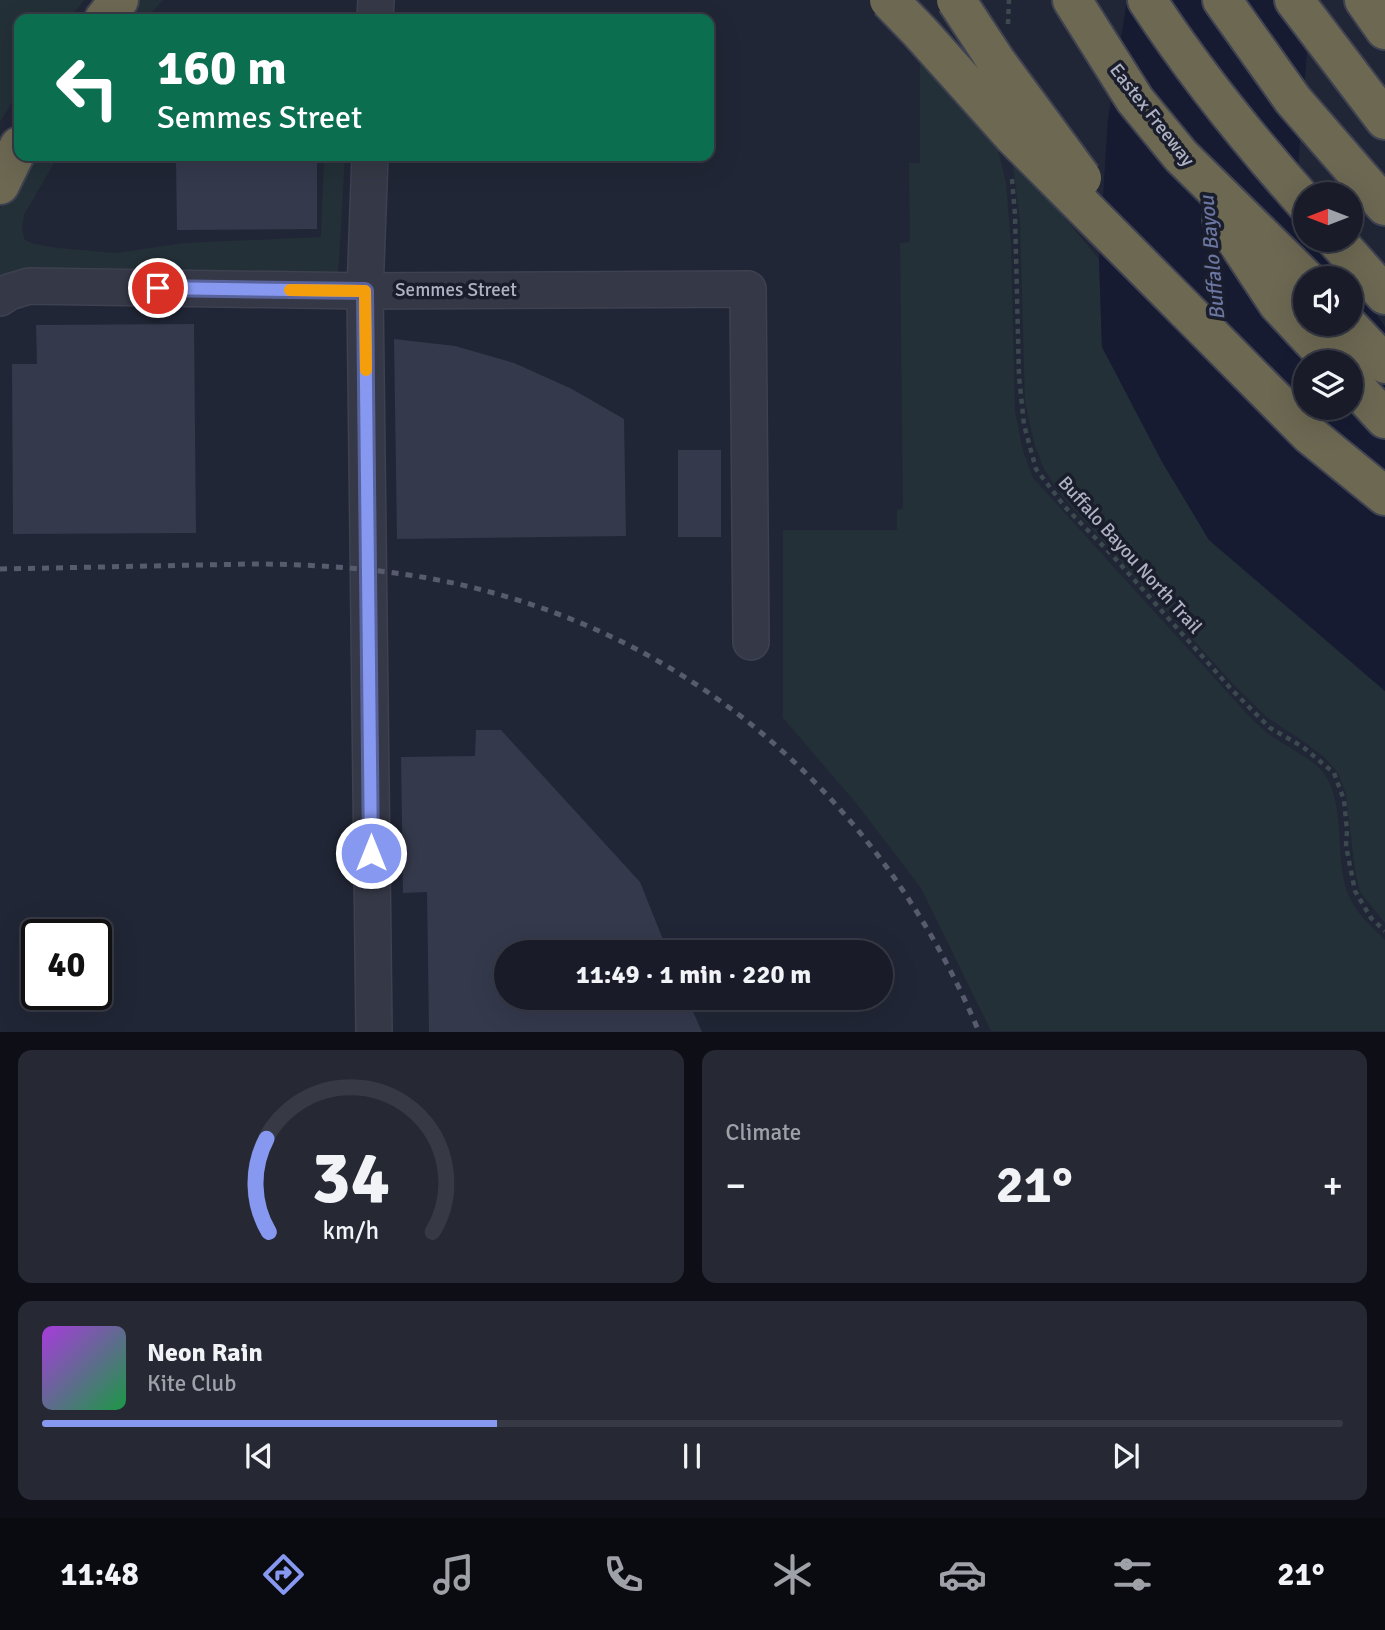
<!DOCTYPE html>
<html lang="en">
<head>
<meta charset="utf-8">
<style>
	:root { --surface:#191c28; --page:#262934; --text:#f1f3f6; --muted:#9fa1a8; --line:#373a45; --accent:#8798f0 }
	body { margin:0; font-family:Signika,sans-serif; background:var(--page); color:var(--text); height:100vh; display:flex; flex-direction:column; font-size:26px; white-space:nowrap }
	* { box-sizing:border-box; margin:0 }
	p { font-size:23px; color:var(--muted) }
	.icon { flex:none; width:38px; height:38px; fill:none; stroke:currentColor; stroke-width:2; stroke-linecap:round; stroke-linejoin:round }
	.map { position:relative; height:1032px; overflow:hidden }
	.panel { display:flex; flex-direction:column; gap:18px; padding:18px; background:#0e0f16; flex:1 }
	.panel>* { flex:none }
	.banner { position:absolute; left:14px; top:14px; width:700px; height:147px; border-radius:14px; box-shadow:0 7px 28px #0002,0 0 0 2px var(--line); background:#0b6e4f; color:#fff; overflow:hidden }
	.needle { width:46px; rotate:270deg }
	.buttons { position:absolute; left:1293px; top:182px; display:grid; gap:14px }
	.buttons a { display:grid; place-items:center; width:70px; height:70px; border-radius:50%; background:var(--surface); box-shadow:0 7px 28px #0002,0 0 0 2px var(--line); font-size:35px }
	.speed { position:absolute; left:21px; top:919px; display:flex; gap:14px; font-size:35px; font-weight:700; text-align:center }
	.speed>* { display:grid; place-content:center; width:91px; height:91px; border-radius:50%; background:var(--surface); box-shadow:0 7px 28px #0002,0 0 0 2px var(--line); line-height:1 }
	.speed .limit { border:4px solid #111; border-radius:10px; background:#fff; color:#111 }
	.pin { position:absolute; display:grid; place-items:center; width:60px; height:60px; color:#fff; margin:-30px; border:4px solid #fff; border-radius:50%; box-shadow:0 2px 7px #0007 }
	.me { position:absolute; width:77px; margin:-38px; rotate:0deg; stroke-linejoin:round; filter:drop-shadow(0 0 5px #0008) }
	.turn { display:flex; align-items:center; gap:24px; height:147px; padding:0 28px; font-size:32px }
	.turn .icon { width:91px; height:91px; stroke-width:2.5 }
	.turn b { display:block; font-size:49px; line-height:60px }
	.big { font-size:52px; font-weight:700; line-height:1.1 }
	.panel .tile { flex:1; display:flex; flex-direction:column; justify-content:center; gap:10px; min-width:0; padding:0 24px; border-radius:14px; background:var(--page) }
	.panel .dial { align-items:center; gap:0 }
	.dial svg { height:182px; overflow:visible; fill:none; stroke:var(--line); stroke-width:7; stroke-linecap:round; text-anchor:middle }
	.dial text { fill:var(--text); stroke:none }
	.song { display:flex; align-items:center; gap:21px }
	.cover { width:84px; height:84px; border-radius:10px; background:linear-gradient(135deg,hsl(280 70% 55%),hsl(140 70% 35%)) }
	.played { height:7px; border-radius:4px; background:linear-gradient(90deg,var(--accent) 35%,var(--line) 35%) }
	.keys { display:flex; justify-content:space-around; direction:ltr }
	.heat { display:flex; justify-content:space-between; align-items:center; font-size:38px; direction:ltr }
	.panel .tiles { flex:1; display:grid; gap:18px; grid-template-columns:1fr 1fr }
	.tile:last-child { grid-column:span 2 }
	.trip { position:absolute; left:494px; top:940px; width:399px; height:70px; border-radius:35px; background:var(--surface); box-shadow:0 7px 28px #0002,0 0 0 2px var(--line); font-weight:700; line-height:70px; text-align:center }
	.tabs { display:flex; height:112px; justify-content:space-around; align-items:center; background:#0a0b10; color:var(--muted) }
	.tabs .icon { width:49px; height:49px }
	.tabs .current { color:var(--accent) }
	.tabs b { font-size:32px; color:var(--text) }
	.map>svg:first-child { display:block }
	.green { fill:#233037 }
	.water { fill:#161b32; fill-rule:evenodd }
	.building { fill:#34394c }
	.lines { fill:none; stroke-linecap:round; stroke-linejoin:round }
	.minor-casing { stroke:#3e4150; stroke-width:38 }
	.highway-casing { stroke:#3f4251; stroke-width:42 }
	.path { stroke:#3c494f; stroke-width:4.5; stroke-dasharray:5 5; stroke-linecap:butt }
	.minor { stroke:#353846; stroke-width:35 }
	.highway { stroke:#6c6852; stroke-width:38 }
	.rail { stroke:#575b6d; stroke-width:5; stroke-dasharray:7 7; stroke-linecap:butt }
	.highway-bridge-casing { stroke:#3f4251; stroke-width:42; stroke-linecap:butt }
	.highway-bridge { stroke:#6c6852; stroke-width:38 }
	.route-casing { stroke:#58639c; stroke-width:18 }
	.route { stroke:#8798f0; stroke-width:12 }
	.slow { stroke:#f59e0b; stroke-width:12 }
	.labels { text-anchor:middle; dominant-baseline:central; stroke-width:7; stroke-linejoin:round; paint-order:stroke }
	.street-label { font-size:19px; fill:#afb2c3; stroke:#1a1d2b }
	.water-label { font-size:21px; font-style:italic; fill:#6a75a0; stroke:#1a1d2b }
</style>
</head>
<body>
<div class="map">
<svg width="1385" height="1032" viewBox="0 0 1385 1032">
	<rect width="100%" height="100%" fill="#212636"/>
	<path class="green" d="M0,0H84L69,19H19V91L0,122Z
		M131,0H163L146,19H116Z
		M920,51L995,137L1006,183L1011,245L1015,412L1023,451L1033,478L1247,714C1255,722 1263,730 1271,736C1287,747 1318,761 1327,778C1346,814 1334,857 1348,894C1355,912 1372,927 1385,940V1031H991L921,888L856,803L783,718V530H897V510L903,509L900,243L910,242L909,163H920Z
		M1012,155L1099,259L1102,347L1209,540L1385,691V923L1360,892L1355,871L1346,794L1338,773L1324,757L1303,741L1268,718L1236,687L1063,497L1044,469L1035,446L1025,402L1020,221Z
		M26,156H58L24,215L22,230L25,240L34,244L58,248L116,253L184,243L321,237L324,156H345L338,276L0,280V209Z"/>
	<path class="water" d="M1127,0H1311L1296,193L1305,207L1306,240H1327L1385,327V691L1209,540L1162,462L1102,347L1099,259L1108,119ZM1306,278H1351V324H1306ZM1306,362H1351V408H1306Z"/>
	<path class="building" d="M257,160H317V229L177,230L176,163L257,162Z
		M194,324L196,533L13,534L12,364H37L36,325Z
		M394,339L455,346L514,363L572,389L624,419L626,536L397,539Z
		M678,450H721V537H678Z
		M476,730H501L640,882L668,952H506V998H687L702,1032H429L427,892L403,893L401,757L475,756Z"/>
	<g class="lines">
		<defs>
			<path id="minor" d="M375,19L376,0
				M370,156L365,291L374,1032
				M0,298L9,292L29,286L365,291L748,289L751,642"/>
			<path id="highway" d="M1072,0L1135,100L1181,156L1306,279
				M1147,0C1194,72 1249,140 1306,204
				M1222,0L1293,100L1385,206
				M1294,0L1385,120
				M1364,0L1385,30
				M104,19L119,0
				M0,185L19,146
				M1222,219L1278,304L1332,362
				M1336,240L1385,295
				M1185,309L1310,435L1385,496
				M1347,324L1385,364
				M1351,382L1385,419"/>
		</defs>
		<use href="#minor" class="minor-casing"/>
		<use href="#highway" class="highway-casing"/>
		<path class="path" d="M1008,24L1009,0
			M1012,179L1015,215L1019,376L1024,425L1036,469L1065,507L1113,556L1233,691L1270,728L1303,747L1334,773L1344,800L1347,831L1346,846L1355,891L1371,918L1385,931"/>
		<use href="#minor" class="minor"/>
		<use href="#highway" class="highway"/>
		<path class="rail" d="M0,569L250,564C329,564 414,571 490,592C717,653 889,817 979,1032"/>
		<defs>
			<path id="highway-bridge" d="M889,0L920,32L1013,136L1185,309
				M956,0L996,61L1082,178"/>
		</defs>
		<use href="#highway-bridge" class="highway-bridge-casing"/>
		<use href="#highway-bridge" class="highway-bridge"/>
	</g>
	<g class="lines">
		<defs>
			<path id="route" d="M158,288L365,291L371,853"/>
		</defs>
		<use href="#route" class="route-casing"/>
		<use href="#route" class="route"/>
		<path class="slow" d="M290,290L365,291L366,370"/>
	</g>
	<g class="labels">
		<g class="street-label">
			<text transform="translate(1152 115) rotate(52)">Eastex Freeway</text>
			<text x="456" y="290">Semmes Street</text>
			<text transform="translate(1130 555) rotate(48)">Buffalo Bayou North Trail</text>
		</g>
		<g class="water-label">
			<text transform="translate(1212 258) rotate(-95)">Buffalo Bayou</text>
		</g>
	</g>
</svg>
<div class="buttons">
<a><svg class="needle" viewBox="-14 -14 28 28"><path d="M0-13l5 13h-10z" fill="#e53935"/><path d="M0 13l5-13h-10z" fill="#9fa1a8"/></svg></a>
<a><svg class="icon" aria-label="sound" viewBox="0 0 24 24"><path d="M4 9h4l5-4v14l-5-4H4zM17 9q2 3 0 6"/></svg></a>
<a><svg class="icon" aria-label="layers" viewBox="0 0 24 24"><path d="M12 4l9 5-9 5-9-5zM3 14l9 5 9-5"/></svg></a>
</div>
<div class="speed"><div class="limit">40</div></div>
<div class="pin" style="left:158px;top:288px;background:#d93025"><svg class="icon" aria-label="arrive" viewBox="0 0 24 24"><path d="M6 21V4h12l-3 4 3 4H6"/></svg></div>
<svg class="me" style="left:371px;top:853px" viewBox="-20 -20 40 40"><circle r="17" fill="#8798f0" stroke="#fff" stroke-width="3"/><path d="M0-11L8 9 0 5-8 9z" fill="#fff"/></svg>
<div class="trip">11:49 · 1 min · 220 m</div>
<div class="banner">
<div class="turn"><svg class="icon" aria-label="left" viewBox="0 0 24 24"><path d="M17 20v-9H6M10 6l-5 5 5 5"/></svg><div><b>160 m</b>Semmes Street</div></div>
</div>
</div>
<section class="panel">
<div class="tiles">
<div class="tile dial"><svg viewBox="0 0 100 80">
<path d="M14 69A42 42 0 1 1 86 69"/>
<path d="M14 69A42 42 0 0 1 13 28" stroke="#8798f0"/>
<text x="50" y="56" font-size="32" font-weight="700">34</text>
<text x="50" y="72" font-size="11">km/h</text>
</svg></div>
<div class="tile"><p>Climate</p>
<div class="heat"><a>−</a><b class="big">21°</b><a>+</a></div>
</div>
<div class="tile">
<div class="song"><i class="cover"></i><div><b>Neon Rain</b><p>Kite Club</p></div></div>
<div class="played"></div>
<div class="keys"><svg class="icon" aria-label="previous" viewBox="0 0 24 24"><path d="M18 5L8 12l10 7zM5 5v14"/></svg><svg class="icon" aria-label="pause" viewBox="0 0 24 24"><path d="M8 5v14M16 5v14"/></svg><svg class="icon" aria-label="next" viewBox="0 0 24 24"><path d="M6 5l10 7-10 7zM19 5v14"/></svg></div>
</div>
</div>
</section>
<nav class="tabs">
<b>11:48</b>
<svg class="icon current" aria-label="directions" viewBox="0 0 24 24"><path d="M12 3l9 9-9 9-9-9zM9 14v-3h6M13 9l2 2-2 2"/></svg>
<svg class="icon" aria-label="music" viewBox="0 0 24 24"><path d="M9 18V5l10-2v13"/><circle cx="6" cy="18" r="3"/><circle cx="16" cy="16" r="3"/></svg>
<svg class="icon" aria-label="phone" viewBox="0 0 24 24"><path d="M5 4h4l2 5-3 2q2 4 5 5l2-3 5 2v4C11 20 4 13 5 4z"/></svg>
<svg class="icon" aria-label="climate" viewBox="0 0 24 24"><path d="M12 3v18M4 7l16 10M4 17L20 7"/></svg>
<svg class="icon" aria-label="car" viewBox="0 0 24 24"><path d="M5 17H2v-5l4-1 3-4h7l3 4 3 1v5h-3M9 17h6M6 11h13"/><circle cx="7" cy="17" r="2"/><circle cx="17" cy="17" r="2"/></svg>
<svg class="icon" aria-label="filters" viewBox="0 0 24 24"><path d="M4 7h16M4 17h16"/><circle cx="9" cy="7" r="2"/><circle cx="15" cy="17" r="2"/></svg>
<b>21°</b>
</nav>
</body>
</html>
